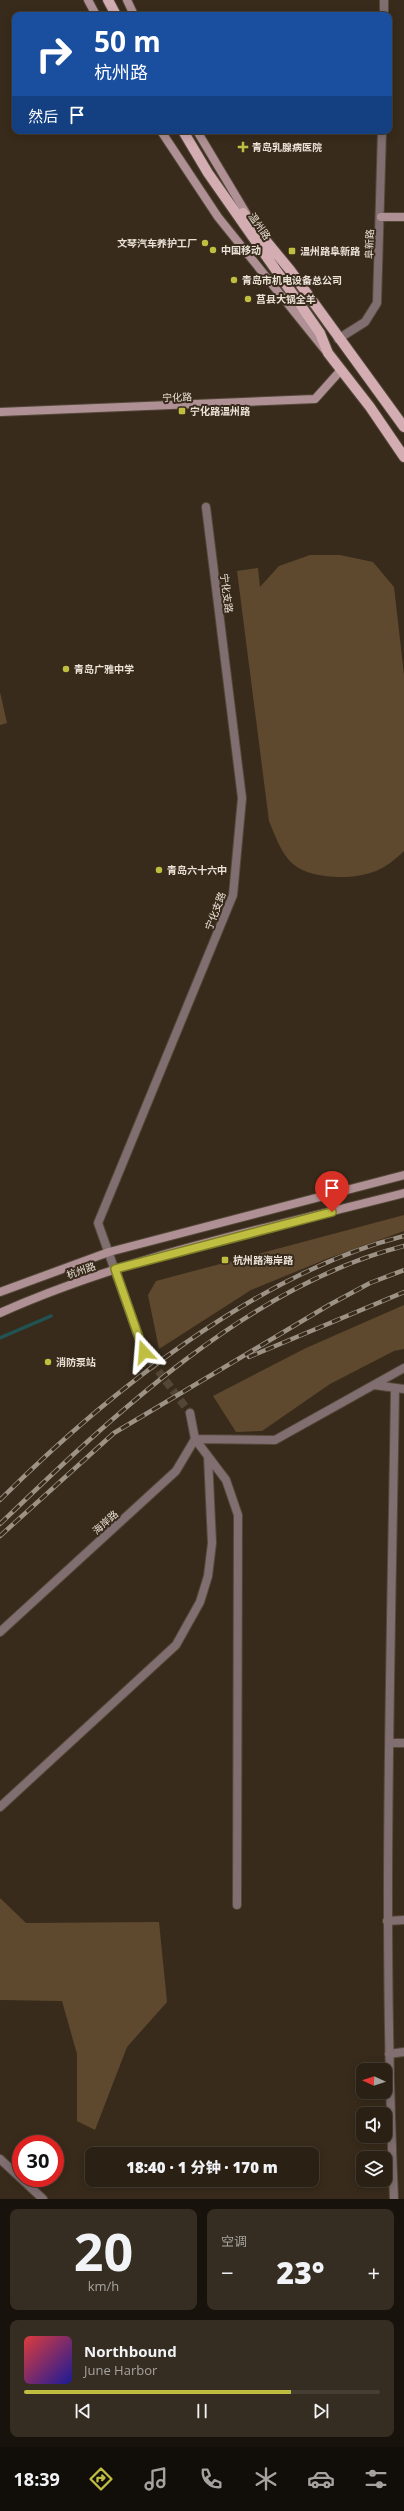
<!DOCTYPE html>
<html lang="zh">
<head>
<meta charset="utf-8">
<style>
	:root { --surface:#2a2014; --page:#362d22; --text:#f1f3f6; --muted:#a5a3a0; --line:#463e34; --accent:#bfbe41 }
	body { margin:0; font-family:"Open Sans","Noto Sans SC",sans-serif; background:var(--page); color:var(--text); height:100vh; display:flex; flex-direction:column; font-size:15px; white-space:nowrap }
	* { box-sizing:border-box; margin:0 }
	p { font-size:13px; color:var(--muted) }
	.icon { flex:none; width:22px; height:22px; fill:none; stroke:currentColor; stroke-width:2; stroke-linecap:round; stroke-linejoin:round }
	.map { position:relative; height:2199px; overflow:hidden }
	.details { display:flex; flex-direction:column; gap:10px; padding:10px; background:#17120b; flex:1 }
	.details>* { flex:none }
	.banner { position:absolute; left:12px; top:12px; width:380px; height:122px; border-radius:8px; box-shadow:0 2px 10px #0003,0 0 0 1px var(--line); background:#1a4fa0; color:#fff; overflow:hidden }
	.needle { width:26px; rotate:273deg }
	.tools { position:absolute; left:356px; top:2063px; display:grid; gap:8px }
	.tools a { display:grid; place-items:center; width:36px; height:36px; border-radius:8px; background:var(--surface); box-shadow:0 2px 10px #0003,0 0 0 1px var(--line); font-size:20px }
	.speed { position:absolute; left:12px; top:2135px; display:flex; gap:8px; font-size:20px; font-weight:700; text-align:center }
	.speed>* { display:grid; place-content:center; width:52px; height:52px; border-radius:50%; background:var(--surface); box-shadow:0 2px 10px #0003,0 0 0 1px var(--line); line-height:1 }
	.speed .limit { border:6px solid #d22; background:#fff; color:#111 }
	.pin { position:absolute; display:grid; place-items:center; width:34px; height:34px; color:#fff; margin:-41px -17px; border-radius:50% 50% 50% 0; rotate:-45deg; box-shadow:0 0 4px #0007 }
	.pin .icon { rotate:45deg }
	.me { position:absolute; width:44px; margin:-22px; rotate:341deg; stroke-linejoin:round; filter:drop-shadow(0 0 3px #0008) }
	.turn { display:flex; align-items:center; gap:14px; height:84px; padding:0 16px; font-size:18px }
	.turn .icon { width:52px; height:52px; stroke-width:2.5 }
	.turn b { display:block; font-size:28px; line-height:34px }
	.then { display:flex; align-items:center; height:38px; padding:0 16px; background:#0003; gap:8px; font-size:15px }
	.big { font-size:30px; font-weight:800; line-height:1.1 }
	.details .tile { flex:1; display:flex; flex-direction:column; justify-content:center; gap:6px; min-width:0; padding:0 14px; border-radius:8px; background:var(--page) }
	.details .dial { align-items:center; gap:0 }
	.dial b { font-size:52px; line-height:1 }
	.song { display:flex; align-items:center; gap:12px }
	.cover { width:48px; height:48px; border-radius:6px; background:linear-gradient(135deg,hsl(0 70% 55%),hsl(240 70% 35%)) }
	.played { height:4px; border-radius:2px; background:linear-gradient(90deg,var(--accent) 75%,var(--line) 75%) }
	.keys { display:flex; justify-content:space-around; direction:ltr }
	.heat { display:flex; justify-content:space-between; align-items:center; font-size:22px; direction:ltr }
	.details .tiles { flex:1; display:grid; gap:10px; grid-template-columns:1fr 1fr }
	.tile:last-child { grid-column:span 2 }
	.trip { position:absolute; left:85px; top:2147px; width:234px; height:40px; border-radius:8px; background:var(--surface); box-shadow:0 2px 10px #0003,0 0 0 1px var(--line); font-weight:800; line-height:40px; text-align:center }
	.tabs { display:flex; height:64px; justify-content:space-around; align-items:center; background:#110d08; color:var(--muted) }
	.tabs .icon { width:28px; height:28px }
	.tabs .active { color:var(--accent) }
	.tabs b { font-size:18px; color:var(--text) }
	.map>svg:first-child { display:block }
	.green { fill:#5f492e }
	.lines { fill:none; stroke-linecap:round; stroke-linejoin:round }
	.stream { stroke:#215353; stroke-width:3.5 }
	.street-tunnel { stroke:#534637; stroke-width:8; stroke-dasharray:8 4; stroke-linecap:butt }
	.street-casing { stroke:#544839; stroke-width:10 }
	.secondary-casing { stroke:#544839; stroke-width:10 }
	.primary-casing { stroke:#544839; stroke-width:12 }
	.street { stroke:#806e70; stroke-width:8 }
	.secondary { stroke:#af9195; stroke-width:8 }
	.primary { stroke:#d3adb2; stroke-width:10 }
	.rail-casing { stroke:#9c9285; stroke-width:4.5 }
	.rail { stroke:#382b1b; stroke-width:3; stroke-dasharray:9; stroke-linecap:butt }
	.route-casing { stroke:#7c7c2a; stroke-width:10 }
	.route { stroke:#bfbe41; stroke-width:7 }
	.poi-dot { fill:#bfbe41; stroke:#382b1b; stroke-width:1.5 }
	.labels { text-anchor:middle; dominant-baseline:central; stroke-width:4; stroke-linejoin:round; paint-order:stroke }
	.poi-label { font-size:10px; font-weight:bold; fill:#eae1d7; stroke:#382b1b; text-anchor:start }
	.street-label { font-size:10px; fill:#eae1d7; stroke:#382b1b }
</style>
</head>
<body>
<div class="map">
<svg width="404" height="2199" viewBox="0 0 404 2199">
	<rect width="100%" height="100%" fill="#382b1b"/>
	<path class="green" d="M310,555H340L373,562L394,587L404,675V851C397,858 386,867 376,871C354,880 312,880 293,864C281,854 275,835 269,821L237,571L258,568L260,587L279,566Z
		M0,692L7,723L0,725Z
		M404,1215V1231L329,1258L251,1290L159,1349L148,1295L156,1281Z
		M404,1305V1349L394,1351L330,1384L262,1431L236,1432L213,1396L306,1348Z
		M0,1898L26,1923L159,1922L167,2002L127,2047L95,2130L77,2121V2054L62,2001L0,2000Z"/>
	<g class="lines">
		<path class="stream" d="M0,1338L51,1316"/>
		<path class="street-tunnel" d="M144,1352L190,1413"/>
		<defs>
			<path id="street" d="M384,15V0
				M338,339L365,322L377,303L382,131
				M144,1352L98,1223L233,895L242,798L206,507
				M374,1385L404,1389
				M195,1439L226,1480L238,1515L237,1905
				M195,1439L275,1440L404,1368
				M0,1632L176,1471L195,1439L190,1413
				M390,1743H404
				M0,1807L176,1645L200,1602L208,1576L212,1543L208,1457
				M387,1921L404,1920
				M389,2054L404,2052
				M0,2159L43,2199
				M394,2199C382,1929 391,1659 395,1389"/>
			<path id="secondary" d="M88,0L96,15
				M127,0L134,15
				M161,131L218,217L325,350
				M197,131L249,218
				M381,217H404
				M0,412L315,399L341,370
				M0,1292L109,1252L404,1175
				M0,1313C127,1256 269,1228 404,1193"/>
			<path id="primary" d="M108,0L116,15
				M183,131L208,173L320,333L328,353L370,407L404,457
				M243,213L290,270L404,427"/>
		</defs>
		<use href="#street" class="street-casing"/>
		<use href="#secondary" class="secondary-casing"/>
		<use href="#primary" class="primary-casing"/>
		<use href="#street" class="street"/>
		<use href="#secondary" class="secondary"/>
		<use href="#primary" class="primary"/>
		<defs>
			<path id="rail" d="M249,1357L404,1292
				M0,1500C106,1394 257,1273 404,1236
				M0,1524C112,1416 250,1285 404,1246
				M0,1536L114,1433L329,1305L370,1283L404,1270"/>
		</defs>
		<use href="#rail" class="rail-casing"/>
		<use href="#rail" class="rail"/>
	</g>
	<g class="lines">
		<defs>
			<path id="route" d="M144,1352L115,1269L332,1212"/>
		</defs>
		<use href="#route" class="route-casing"/>
		<use href="#route" class="route"/>
	</g>
	<g class="poi-dot">
		<path d="M241 141h4v4h4v4h-4v4h-4v-4h-4v-4h4z"/>
		<circle cx="205" cy="243" r="4"/>
		<circle cx="213" cy="250" r="4"/>
		<rect x="288" y="247" width="8" height="8" rx="2"/>
		<circle cx="234" cy="280" r="4"/>
		<circle cx="248" cy="299" r="4"/>
		<rect x="178" y="407" width="8" height="8" rx="2"/>
		<circle cx="66" cy="669" r="4"/>
		<circle cx="159" cy="870" r="4"/>
		<rect x="221" y="1256" width="8" height="8" rx="2"/>
		<circle cx="48" cy="1362" r="4"/>
	</g>
	<g class="labels">
		<g class="poi-label">
			<text x="252" y="147">青岛乳腺病医院</text>
			<text x="197" y="243" text-anchor="end">文琴汽车养护工厂</text>
			<text x="221" y="250">中国移动</text>
			<text x="300" y="251">温州路阜新路</text>
			<text x="242" y="280">青岛市机电设备总公司</text>
			<text x="256" y="299">莒县大锅全羊</text>
			<text x="190" y="411">宁化路温州路</text>
			<text x="74" y="669">青岛广雅中学</text>
			<text x="167" y="870">青岛六十六中</text>
			<text x="233" y="1260">杭州路海岸路</text>
			<text x="56" y="1362">消防泵站</text>
		</g>
		<g class="street-label">
			<text transform="translate(260 226) rotate(55)">温州路</text>
			<text transform="translate(369 244) rotate(-88)">阜新路</text>
			<text transform="translate(177 397) rotate(-2)">宁化路</text>
			<text transform="translate(227 593) rotate(83)">宁化支路</text>
			<text transform="translate(215 911) rotate(-69)">宁化支路</text>
			<text transform="translate(81 1270) rotate(-19)">杭州路</text>
			<text transform="translate(105 1522) rotate(-42)">海岸路</text>
		</g>
	</g>
</svg>
<div class="tools">
<a><svg class="needle" viewBox="-14 -14 28 28"><path d="M0-13l5 13h-10z" fill="#e53935"/><path d="M0 13l5-13h-10z" fill="#a5a3a0"/></svg></a>
<a><svg class="icon" aria-label="sound" viewBox="0 0 24 24"><path d="M4 9h4l5-4v14l-5-4H4zM17 9q2 3 0 6"/></svg></a>
<a><svg class="icon" aria-label="layers" viewBox="0 0 24 24"><path d="M12 4l9 5-9 5-9-5zM3 14l9 5 9-5"/></svg></a>
</div>
<div class="speed"><div class="limit">30</div></div>
<div class="pin" style="left:332px;top:1212px;background:#d93025"><svg class="icon" aria-label="arrive" viewBox="0 0 24 24"><path d="M6 21V4h12l-3 4 3 4H6"/></svg></div>
<svg class="me" style="left:144px;top:1352px" viewBox="-20 -20 40 40"><path d="M0-17L14 15 0 8-14 15z" fill="#bfbe41" stroke="#fff" stroke-width="4"/></svg>
<div class="trip">18:40 · 1 分钟 · 170 m</div>
<div class="banner">
<div class="turn"><svg class="icon" aria-label="right" viewBox="0 0 24 24"><path d="M7 20v-9h11M14 6l5 5-5 5"/></svg><div><b>50 m</b>杭州路</div></div>
<div class="then">然后<svg class="icon" aria-label="arrive" viewBox="0 0 24 24"><path d="M6 21V4h12l-3 4 3 4H6"/></svg></div>
</div>
</div>
<section class="details">
<div class="tiles">
<div class="tile dial"><b>20</b><p>km/h</p></div>
<div class="tile"><p>空调</p>
<div class="heat"><a>−</a><b class="big">23°</b><a>+</a></div>
</div>
<div class="tile">
<div class="song"><i class="cover"></i><div><b>Northbound</b><p>June Harbor</p></div></div>
<div class="played"></div>
<div class="keys"><svg class="icon" aria-label="previous" viewBox="0 0 24 24"><path d="M18 5L8 12l10 7zM5 5v14"/></svg><svg class="icon" aria-label="pause" viewBox="0 0 24 24"><path d="M8 5v14M16 5v14"/></svg><svg class="icon" aria-label="next" viewBox="0 0 24 24"><path d="M6 5l10 7-10 7zM19 5v14"/></svg></div>
</div>
</div>
</section>
<nav class="tabs">
<b>18:39</b>
<svg class="icon active" aria-label="directions" viewBox="0 0 24 24"><path d="M12 3l9 9-9 9-9-9zM9 14v-3h6M13 9l2 2-2 2"/></svg>
<svg class="icon" aria-label="music" viewBox="0 0 24 24"><path d="M9 18V5l10-2v13"/><circle cx="6" cy="18" r="3"/><circle cx="16" cy="16" r="3"/></svg>
<svg class="icon" aria-label="phone" viewBox="0 0 24 24"><path d="M5 4h4l2 5-3 2q2 4 5 5l2-3 5 2v4C11 20 4 13 5 4z"/></svg>
<svg class="icon" aria-label="climate" viewBox="0 0 24 24"><path d="M12 3v18M4 7l16 10M4 17L20 7"/></svg>
<svg class="icon" aria-label="car" viewBox="0 0 24 24"><path d="M5 17H2v-5l4-1 3-4h7l3 4 3 1v5h-3M9 17h6M6 11h13"/><circle cx="7" cy="17" r="2"/><circle cx="17" cy="17" r="2"/></svg>
<svg class="icon" aria-label="filters" viewBox="0 0 24 24"><path d="M4 7h16M4 17h16"/><circle cx="9" cy="7" r="2"/><circle cx="15" cy="17" r="2"/></svg>
</nav>
</body>
</html>
